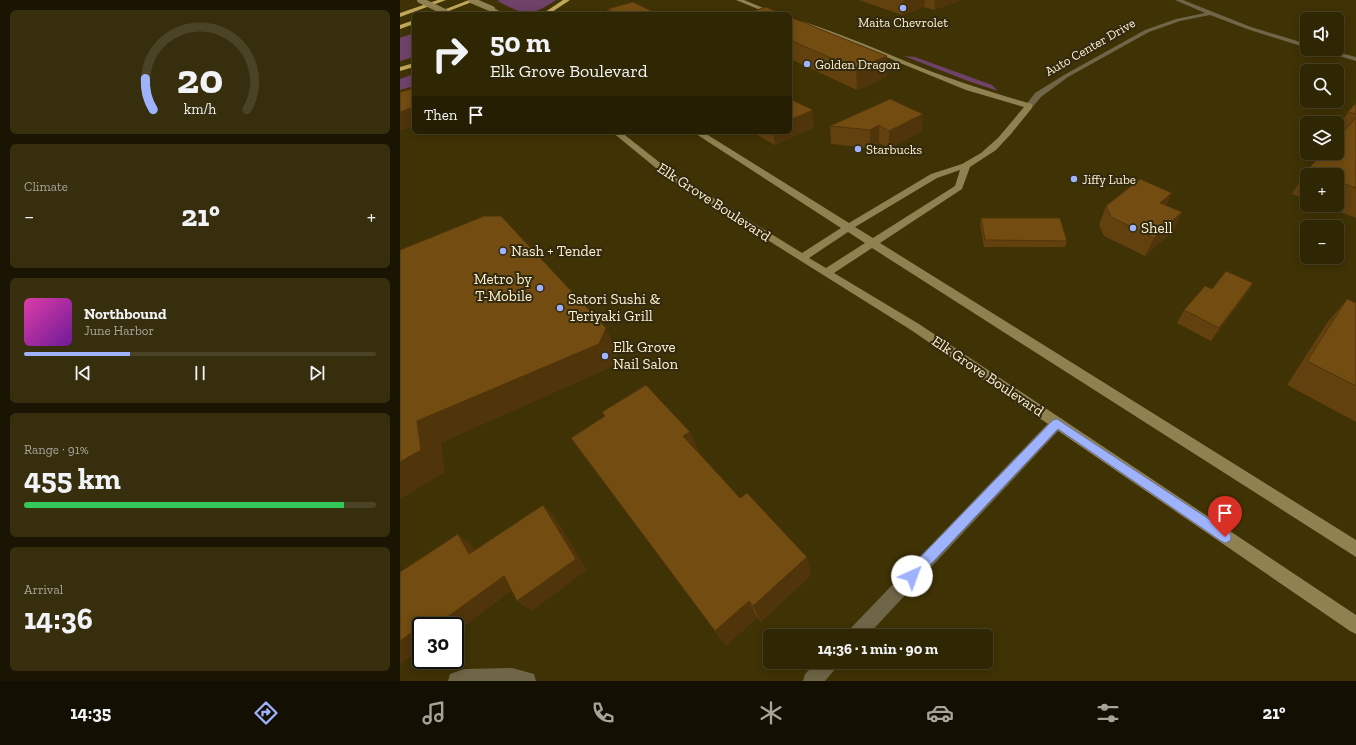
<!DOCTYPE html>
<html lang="en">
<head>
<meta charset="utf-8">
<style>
	:root { --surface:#2f2604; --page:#372e0e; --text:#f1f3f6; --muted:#a7a59a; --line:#4a4326; --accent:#9fb3fd }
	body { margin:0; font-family:"Zilla Slab",serif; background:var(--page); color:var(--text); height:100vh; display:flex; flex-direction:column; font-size:15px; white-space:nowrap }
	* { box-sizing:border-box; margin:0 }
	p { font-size:13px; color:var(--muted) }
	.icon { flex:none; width:22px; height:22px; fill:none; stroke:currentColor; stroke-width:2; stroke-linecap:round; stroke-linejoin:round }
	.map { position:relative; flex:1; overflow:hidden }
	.panel { display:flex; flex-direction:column; gap:10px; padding:10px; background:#1a1502; width:400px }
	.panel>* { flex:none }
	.guide { position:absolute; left:12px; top:12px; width:380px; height:122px; border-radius:6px; box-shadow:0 2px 10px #0003,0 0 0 1px var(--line); background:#2f2604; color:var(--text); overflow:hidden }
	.tools { position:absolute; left:900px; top:12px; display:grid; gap:8px }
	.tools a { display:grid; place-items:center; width:44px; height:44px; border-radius:6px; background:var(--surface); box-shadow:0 2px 10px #0003,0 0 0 1px var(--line); font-size:20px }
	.speed { position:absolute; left:12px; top:617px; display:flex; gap:8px; font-size:20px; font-weight:700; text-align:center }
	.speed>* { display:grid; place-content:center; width:52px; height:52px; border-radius:50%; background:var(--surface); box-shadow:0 2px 10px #0003,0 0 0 1px var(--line); line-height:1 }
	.speed .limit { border:2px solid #111; border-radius:6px; background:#fff; color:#111 }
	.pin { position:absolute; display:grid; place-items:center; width:34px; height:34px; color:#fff; margin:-41px -17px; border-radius:50% 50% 50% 0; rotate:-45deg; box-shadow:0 0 4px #0007 }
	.pin .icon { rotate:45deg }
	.me { position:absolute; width:44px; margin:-22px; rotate:43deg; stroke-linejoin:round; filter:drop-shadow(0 0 3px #0008) }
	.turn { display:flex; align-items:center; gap:14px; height:84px; padding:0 12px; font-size:18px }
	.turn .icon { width:52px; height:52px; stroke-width:2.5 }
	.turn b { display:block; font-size:28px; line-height:34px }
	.then { display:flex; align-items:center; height:38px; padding:0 12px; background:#0003; gap:8px; font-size:15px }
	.big { font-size:30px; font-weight:800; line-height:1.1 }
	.panel .tile { flex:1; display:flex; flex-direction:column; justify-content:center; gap:6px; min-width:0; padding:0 14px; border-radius:6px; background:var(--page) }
	.panel .dial { align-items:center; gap:0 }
	.dial svg { height:104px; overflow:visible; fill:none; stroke:var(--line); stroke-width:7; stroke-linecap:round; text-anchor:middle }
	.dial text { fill:var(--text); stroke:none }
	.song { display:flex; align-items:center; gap:12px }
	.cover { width:48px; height:48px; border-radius:6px; background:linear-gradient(135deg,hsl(320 70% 55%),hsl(280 70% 35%)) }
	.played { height:4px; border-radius:2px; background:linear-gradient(90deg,var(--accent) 30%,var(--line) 30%) }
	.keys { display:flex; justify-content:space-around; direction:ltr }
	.heat { display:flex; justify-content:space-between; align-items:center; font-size:22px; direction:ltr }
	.charge { height:6px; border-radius:3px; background:linear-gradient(90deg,#34c759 91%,var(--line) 0) }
	.trip { position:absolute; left:363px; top:629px; width:230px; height:40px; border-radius:6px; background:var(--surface); box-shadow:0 2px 10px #0003,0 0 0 1px var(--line); font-weight:800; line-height:40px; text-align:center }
	.tabs { display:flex; height:64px; justify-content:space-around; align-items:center; background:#130f02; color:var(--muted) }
	.tabs .icon { width:28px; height:28px }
	.tabs .selected { color:var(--accent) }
	.tabs b { font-size:18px; color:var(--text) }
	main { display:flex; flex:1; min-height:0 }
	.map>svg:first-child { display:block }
	.green { fill:#6f4269 }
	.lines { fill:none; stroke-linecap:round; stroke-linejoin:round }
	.street { fill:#6f6547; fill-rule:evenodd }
	.secondary { fill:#908150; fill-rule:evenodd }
	.highway { fill:#c1a859; fill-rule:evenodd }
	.secondary-bridge { stroke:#908150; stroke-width:6 }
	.wall { fill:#62410e }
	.shaded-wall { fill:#50350b }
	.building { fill:#724c10; stroke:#50350b }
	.route { fill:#9fb3fd; stroke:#6774a4 }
	.poi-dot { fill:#9fb3fd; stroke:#312910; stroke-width:1.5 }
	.labels { text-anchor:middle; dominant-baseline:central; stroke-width:4; stroke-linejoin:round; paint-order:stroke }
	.far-poi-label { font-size:13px; fill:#fef1cb; stroke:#312910; text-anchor:start }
	.far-street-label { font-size:13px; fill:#fef1cb; stroke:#312910 }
	.street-label { font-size:15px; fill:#fef1cb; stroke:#312910 }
	.poi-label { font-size:15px; fill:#fef1cb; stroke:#312910; text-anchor:start }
</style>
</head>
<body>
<main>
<section class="panel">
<div class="tile dial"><svg viewBox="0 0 100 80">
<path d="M14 69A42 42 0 1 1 86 69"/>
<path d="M14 69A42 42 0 0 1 8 45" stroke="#9fb3fd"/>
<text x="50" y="56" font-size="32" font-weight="700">20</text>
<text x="50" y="72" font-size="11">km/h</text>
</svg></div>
<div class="tile"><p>Climate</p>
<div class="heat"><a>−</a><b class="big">21°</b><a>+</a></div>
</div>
<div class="tile">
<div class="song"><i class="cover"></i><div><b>Northbound</b><p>June Harbor</p></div></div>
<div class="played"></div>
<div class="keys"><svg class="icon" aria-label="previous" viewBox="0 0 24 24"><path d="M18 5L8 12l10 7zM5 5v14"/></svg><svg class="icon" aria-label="pause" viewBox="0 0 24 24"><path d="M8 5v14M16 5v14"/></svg><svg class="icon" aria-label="next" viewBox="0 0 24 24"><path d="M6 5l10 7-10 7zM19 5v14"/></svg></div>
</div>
<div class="tile"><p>Range · 91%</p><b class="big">455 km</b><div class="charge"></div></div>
<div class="tile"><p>Arrival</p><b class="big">14:36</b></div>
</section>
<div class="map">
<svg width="956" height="681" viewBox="0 0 956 681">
	<rect width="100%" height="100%" fill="#3f3205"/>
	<path class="green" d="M100,0H156C129,18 125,15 97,1Z
		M14,33V57L0,61V38Z
		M504,56L515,57L592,85L598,91L568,81Z
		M14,74V86L0,90V79Z"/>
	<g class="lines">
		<path class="street" d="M775,0H783L851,27L907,44V48L847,29L810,15L780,21L749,32L668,77L641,97L632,108H626L625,106L635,93L664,75L745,30L776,19L805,13Z
			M916,49H926L956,57V61Z
			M657,417L662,419L664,423L662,427L467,636H446L449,630L652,419Z
			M417,662H439L436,668L425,681H403L405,674Z
			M112,668L134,674L136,681H48L50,674L64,669Z"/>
		<path class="secondary" d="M336,0H344L378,14H370Z
			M90,8H94L104,14H97L90,10Z
			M390,18C429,29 467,45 505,61C546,78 589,92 632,104V108L611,134L596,150L570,167L562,189L480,243L956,540V557L472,248L434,273L519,324L956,615V634L950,631L511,330L267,177L212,132H221L273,173L402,253L441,228L293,132H303L449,223L531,174L562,164L581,153L598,138L624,107L566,90L500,63L462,46L390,22ZM560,170L555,186L473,238L455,227L537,178ZM448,232L465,243L426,268L409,258Z"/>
		<path class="highway" d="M38,0H46L0,17V13Z
			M69,0H77L41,14H33Z
			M163,0H170L149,14H142Z
			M14,20V24L0,29V25Z
			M14,63V67L0,71V67Z"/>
		<path class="secondary-bridge" d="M20,0L49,14
			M71,0L92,9"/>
	</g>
	<path class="wall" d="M459,0H561L534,10L524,7L502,15Z
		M207,9L258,14L209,13Z
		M390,17L487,77L457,90L390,59Z
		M490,99L522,131L489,148L479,143L470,148L431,144L430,126Z
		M956,103V218L922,205H937V175H907V199L892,194L907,170L939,136L937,135V129L948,112Z
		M414,127L375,145L352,132H390Z
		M706,206H766L782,212L773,231L745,256L704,236L699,225Z
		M581,218L667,241L665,247H584L580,224Z
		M812,289L845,296L811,341L777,323L784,310Z
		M947,299L956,303V422L887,385L927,323Z
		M202,412L300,454L411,575L361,622L357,617L326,646L171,438L205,417Z"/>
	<path class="shaded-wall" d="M505,0H525L524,7L502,15L503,1Z
		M535,0H561L534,10Z
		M487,56V77L457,90L456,69Z
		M14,107V126L0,131V112Z
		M413,110L414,127L375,145L373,132H390V120Z
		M523,114L522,131L489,148V131Z
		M479,125V143L470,148V130Z
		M772,193L764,211L760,203Z
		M782,212L773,231L745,256L754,238Z
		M853,283L845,296L811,341L819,328Z
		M206,328L218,352L212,367L41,443L45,472L0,499V462L17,421Z
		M290,432L300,454L283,436Z
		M143,505L155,517L187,570L132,611L117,601Z
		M58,534L73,546L84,565L69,554Z
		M407,557L411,575L361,622L353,606Z
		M104,576L118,586L55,633V626H35Z
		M349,601L357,617L326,646L315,631Z
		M14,631L21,634V649L0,664V641Z"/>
	<path class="building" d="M233,2L258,14H205L213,12L207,9Z
		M366,7L382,14H344Z
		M390,17L487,56L456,69L390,40Z
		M14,88V107L0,112V92Z
		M390,99L413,110L390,120Z
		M490,99L523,114L489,131L479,125L470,130L430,126Z
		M956,103V114L948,112Z
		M956,118V188L937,181V175H920L907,170L923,153H937V138Z
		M740,179L772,193L760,203L782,212L754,238L711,217L706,206Z
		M84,216H101L206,328L199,344L17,421L21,450L0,462V250Z
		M581,218H660L667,241L585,240Z
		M826,271L853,283L819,328L784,310L805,286L812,289Z
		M947,299L956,303V386L907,361Z
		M246,385L290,432L283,436L340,498L347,493L407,557L353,606L349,601L315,631L171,438L205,416L202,412Z
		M143,505L176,559L117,601L104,576L35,626H21V636L18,638L14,631L0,641V572L58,534L69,554Z"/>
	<path class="route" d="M657,419L830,533L831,537L830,541L825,543L821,541L658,429L516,580L512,582L507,580L506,576L507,571L653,420Z"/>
	<g class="poi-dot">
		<circle cx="503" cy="8" r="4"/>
		<circle cx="407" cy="64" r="4"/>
		<circle cx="458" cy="149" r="4"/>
		<circle cx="674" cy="179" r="4"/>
		<circle cx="733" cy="228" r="4"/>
		<circle cx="103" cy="251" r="4"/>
		<circle cx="140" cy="288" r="4"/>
		<circle cx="160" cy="308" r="4"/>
		<circle cx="205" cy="356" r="4"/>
	</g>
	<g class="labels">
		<g class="far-poi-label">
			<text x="503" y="22" text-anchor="middle">Maita Chevrolet</text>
			<text x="415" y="64">Golden Dragon</text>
			<text x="466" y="149">Starbucks</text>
			<text x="682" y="179">Jiffy Lube</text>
		</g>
		<g class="far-street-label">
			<text transform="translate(690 47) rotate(-30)">Auto Center Drive</text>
		</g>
		<g class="street-label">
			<text transform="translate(314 202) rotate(33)">Elk Grove Boulevard</text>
			<text transform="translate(588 376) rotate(34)">Elk Grove Boulevard</text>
		</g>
		<g class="poi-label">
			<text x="741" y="228">Shell</text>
			<text x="111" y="251">Nash + Tender</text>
			<text x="132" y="279" text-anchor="end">Metro by<tspan x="132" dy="17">T-Mobile</tspan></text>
			<text x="168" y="299">Satori Sushi &amp;<tspan x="168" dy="17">Teriyaki Grill</tspan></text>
			<text x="213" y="347">Elk Grove<tspan x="213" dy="17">Nail Salon</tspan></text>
		</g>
	</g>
</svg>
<div class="tools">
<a><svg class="icon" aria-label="sound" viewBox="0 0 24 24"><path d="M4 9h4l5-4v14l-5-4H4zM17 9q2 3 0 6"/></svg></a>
<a><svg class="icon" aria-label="search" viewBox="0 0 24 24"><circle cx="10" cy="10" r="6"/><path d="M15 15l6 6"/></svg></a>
<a><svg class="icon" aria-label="layers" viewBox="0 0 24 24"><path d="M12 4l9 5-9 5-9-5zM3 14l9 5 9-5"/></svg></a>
<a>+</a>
<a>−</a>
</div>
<div class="speed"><div class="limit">30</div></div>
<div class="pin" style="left:825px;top:537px;background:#d93025"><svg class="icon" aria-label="arrive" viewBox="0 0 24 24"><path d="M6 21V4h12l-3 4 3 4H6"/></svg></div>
<svg class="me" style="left:512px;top:576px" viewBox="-20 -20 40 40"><circle r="19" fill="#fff"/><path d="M0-13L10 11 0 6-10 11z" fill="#9fb3fd"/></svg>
<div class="trip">14:36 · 1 min · 90 m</div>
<div class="guide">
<div class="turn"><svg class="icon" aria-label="right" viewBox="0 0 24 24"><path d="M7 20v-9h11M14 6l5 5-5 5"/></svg><div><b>50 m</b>Elk Grove Boulevard</div></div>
<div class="then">Then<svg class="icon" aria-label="arrive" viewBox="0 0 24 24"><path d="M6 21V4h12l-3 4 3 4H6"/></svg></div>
</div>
</div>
</main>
<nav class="tabs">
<b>14:35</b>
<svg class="icon selected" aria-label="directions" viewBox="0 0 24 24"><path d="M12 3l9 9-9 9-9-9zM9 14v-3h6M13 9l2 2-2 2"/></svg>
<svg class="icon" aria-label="music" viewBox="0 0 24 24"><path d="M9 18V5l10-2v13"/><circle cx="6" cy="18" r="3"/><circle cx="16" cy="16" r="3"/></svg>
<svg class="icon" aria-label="phone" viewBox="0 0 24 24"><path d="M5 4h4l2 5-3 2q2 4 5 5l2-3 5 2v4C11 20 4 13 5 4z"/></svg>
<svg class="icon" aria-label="climate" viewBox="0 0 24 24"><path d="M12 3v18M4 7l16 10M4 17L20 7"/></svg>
<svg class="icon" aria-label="car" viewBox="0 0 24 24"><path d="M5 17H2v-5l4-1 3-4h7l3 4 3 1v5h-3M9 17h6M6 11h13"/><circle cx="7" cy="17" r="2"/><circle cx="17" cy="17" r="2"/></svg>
<svg class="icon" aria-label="filters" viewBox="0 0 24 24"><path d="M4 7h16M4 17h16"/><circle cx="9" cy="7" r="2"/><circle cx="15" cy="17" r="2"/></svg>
<b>21°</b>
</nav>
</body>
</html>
